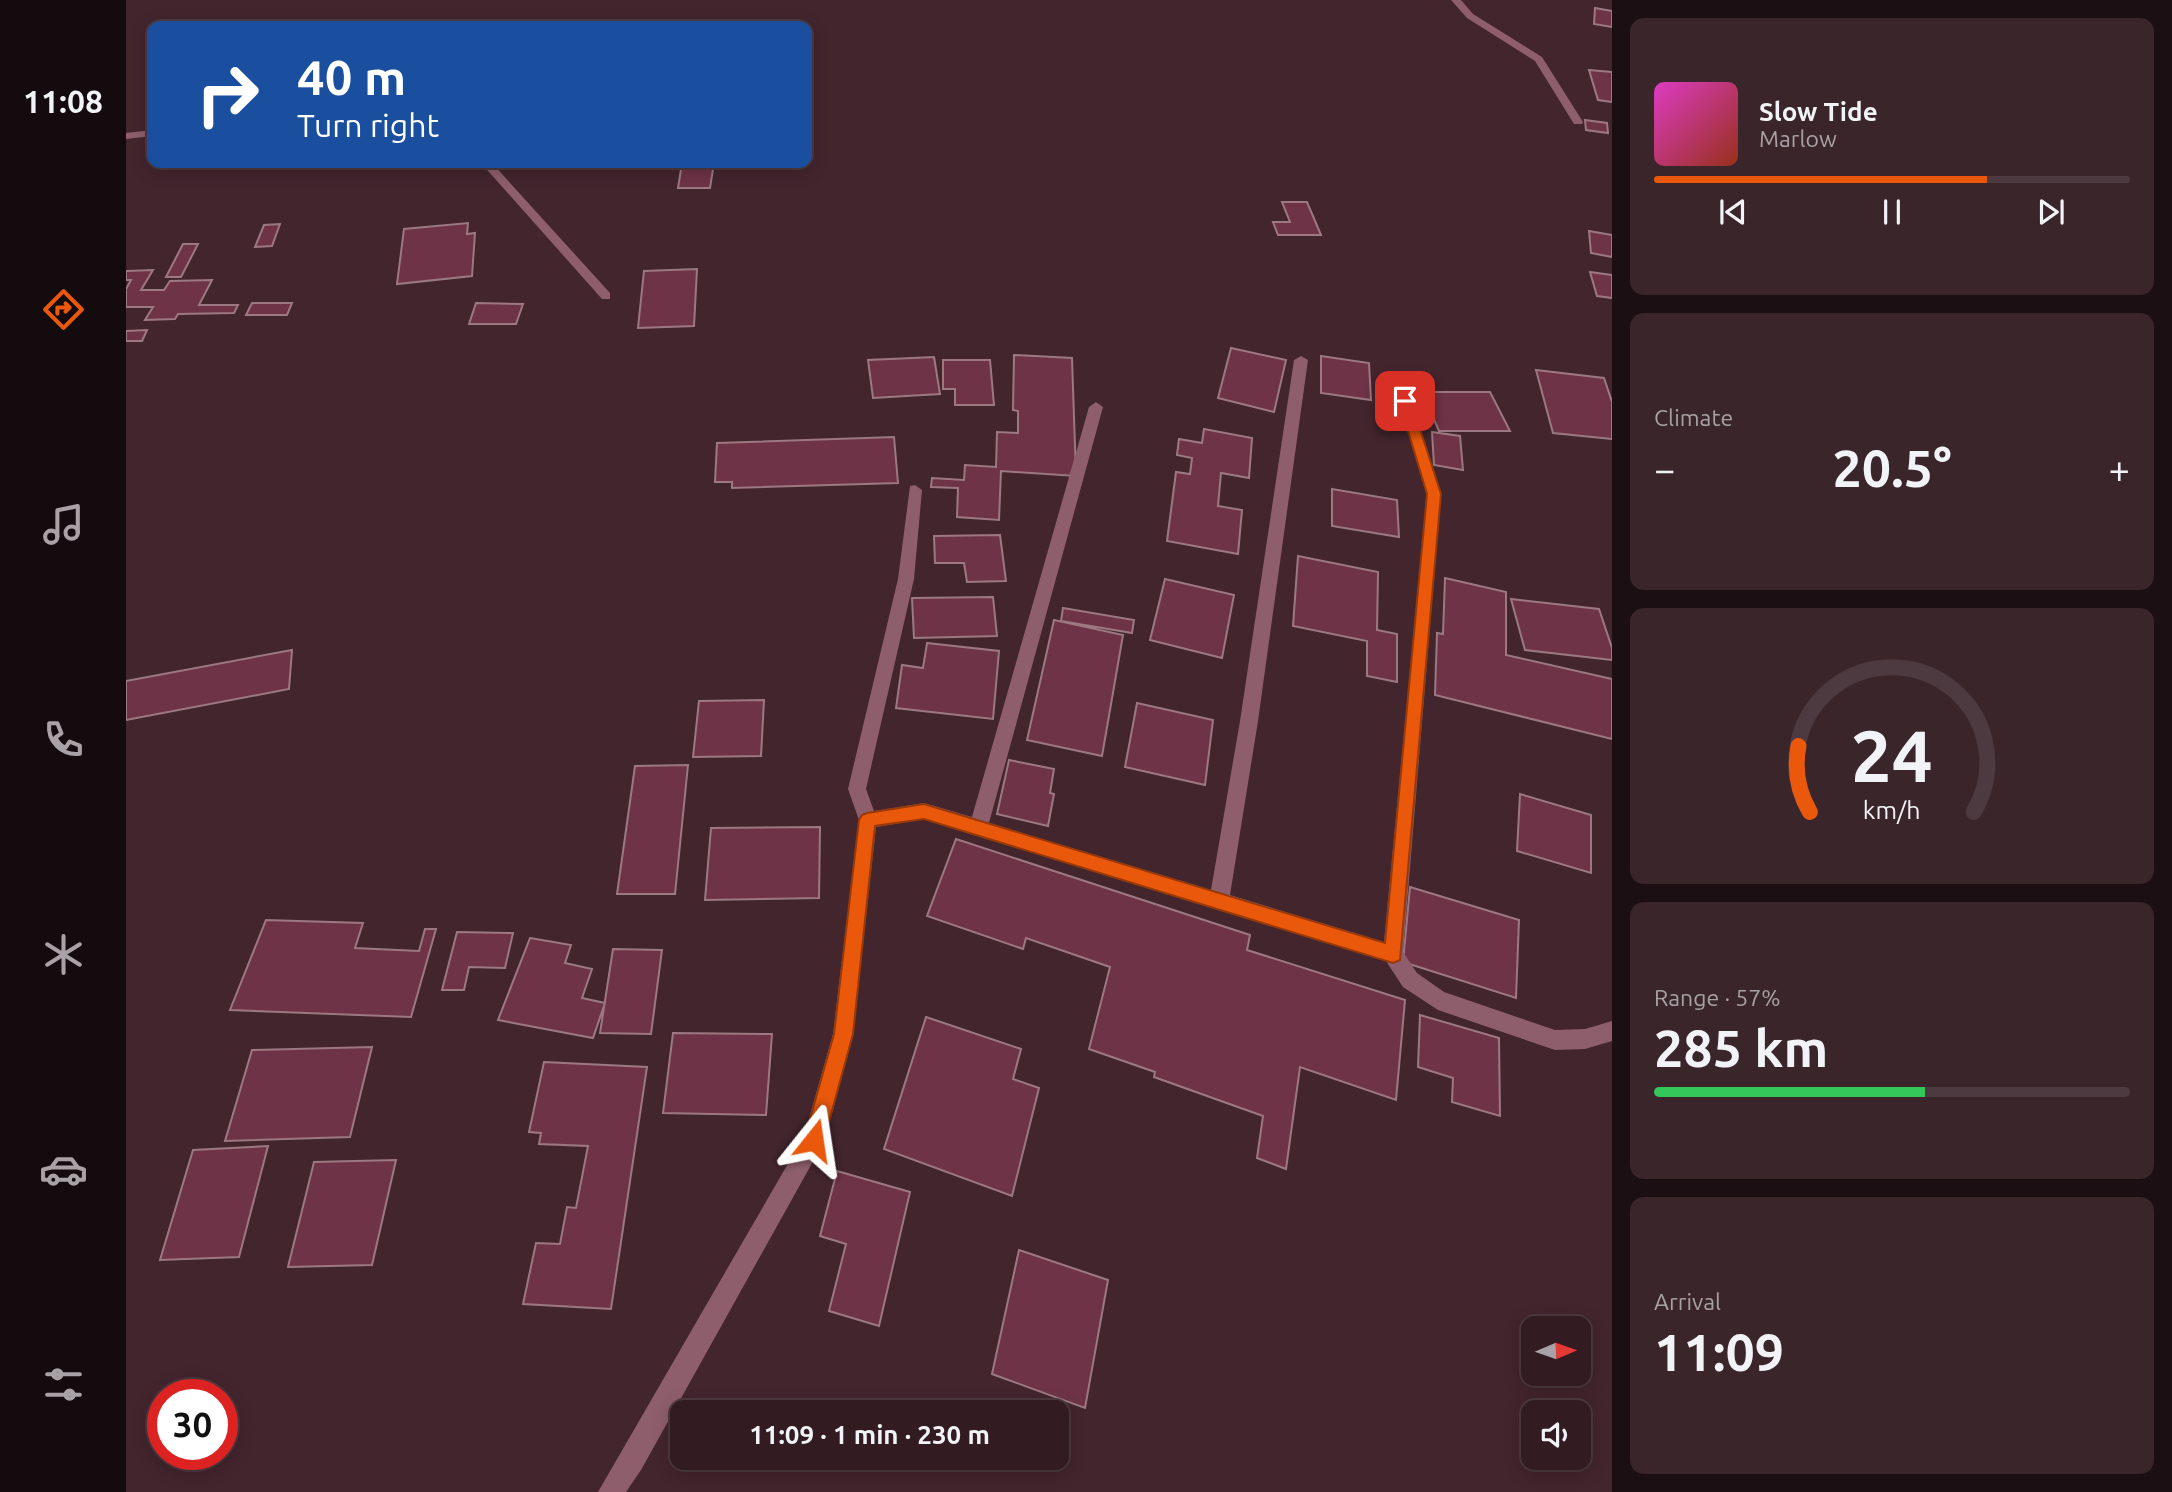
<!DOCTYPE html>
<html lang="en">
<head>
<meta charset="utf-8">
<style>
	:root { --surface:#321c22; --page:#3a252a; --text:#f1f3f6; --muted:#a8a1a5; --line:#4d3a40; --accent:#ea580c }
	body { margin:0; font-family:Ubuntu,sans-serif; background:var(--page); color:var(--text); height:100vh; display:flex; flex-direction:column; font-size:26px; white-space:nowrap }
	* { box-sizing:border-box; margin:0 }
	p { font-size:23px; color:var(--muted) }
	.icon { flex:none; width:38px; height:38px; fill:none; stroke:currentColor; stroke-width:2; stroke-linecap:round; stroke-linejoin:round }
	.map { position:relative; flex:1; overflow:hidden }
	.drawer { display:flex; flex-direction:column; gap:18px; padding:18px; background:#1c0f13; width:560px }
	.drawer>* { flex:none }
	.guide { position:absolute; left:21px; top:21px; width:665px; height:147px; border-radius:14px; box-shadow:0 4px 18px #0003,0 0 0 2px var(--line); background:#1a4fa0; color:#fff; overflow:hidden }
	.needle { width:46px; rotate:88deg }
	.tools { position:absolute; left:1395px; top:1316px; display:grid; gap:14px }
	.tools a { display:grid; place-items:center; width:70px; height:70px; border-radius:14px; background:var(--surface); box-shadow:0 4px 18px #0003,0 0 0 2px var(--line); font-size:35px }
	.speed { position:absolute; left:21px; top:1379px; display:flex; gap:14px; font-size:35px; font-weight:700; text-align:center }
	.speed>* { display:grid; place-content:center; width:91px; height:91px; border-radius:50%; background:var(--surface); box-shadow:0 4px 18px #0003,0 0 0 2px var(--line); line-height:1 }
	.speed .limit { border:10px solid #d22; background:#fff; color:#111 }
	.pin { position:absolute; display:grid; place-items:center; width:60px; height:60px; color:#fff; margin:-30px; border-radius:14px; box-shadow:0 4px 10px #0006 }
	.me { position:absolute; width:77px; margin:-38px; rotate:15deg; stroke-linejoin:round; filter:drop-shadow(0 0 5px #0008) }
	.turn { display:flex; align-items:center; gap:24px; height:147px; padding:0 35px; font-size:32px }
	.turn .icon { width:91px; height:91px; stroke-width:2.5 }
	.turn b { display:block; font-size:49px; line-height:60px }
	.big { font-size:52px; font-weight:700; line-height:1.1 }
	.drawer .widget { flex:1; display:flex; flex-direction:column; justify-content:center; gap:10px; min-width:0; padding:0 24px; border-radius:14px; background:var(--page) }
	.drawer .dial { align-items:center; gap:0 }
	.dial svg { height:182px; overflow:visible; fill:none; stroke:var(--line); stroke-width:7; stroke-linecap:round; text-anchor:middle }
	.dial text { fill:var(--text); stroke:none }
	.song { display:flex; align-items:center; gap:21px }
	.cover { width:84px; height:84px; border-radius:10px; background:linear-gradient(135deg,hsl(310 70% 55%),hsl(10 70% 35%)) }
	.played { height:7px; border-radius:4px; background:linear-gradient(90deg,var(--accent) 70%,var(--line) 70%) }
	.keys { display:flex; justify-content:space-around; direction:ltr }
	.heat { display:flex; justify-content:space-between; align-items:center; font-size:38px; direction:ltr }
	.charge { height:10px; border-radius:5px; background:linear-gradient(90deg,#34c759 57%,var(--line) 0) }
	.trip { position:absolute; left:544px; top:1400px; width:399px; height:70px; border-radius:14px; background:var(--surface); box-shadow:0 4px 18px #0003,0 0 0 2px var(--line); font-weight:700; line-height:70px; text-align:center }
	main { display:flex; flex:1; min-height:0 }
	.menu { display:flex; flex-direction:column; width:126px; justify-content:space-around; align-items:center; background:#140b0e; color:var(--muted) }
	.menu .icon { width:49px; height:49px }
	.menu .active { color:var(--accent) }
	.menu b { font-size:32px; color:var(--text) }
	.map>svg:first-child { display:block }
	.building { fill:#6e3347; stroke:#9c7882; stroke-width:2 }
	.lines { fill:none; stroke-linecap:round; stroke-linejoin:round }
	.minor { fill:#8e5e6c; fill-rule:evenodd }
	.route { fill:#ea580c; stroke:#983908; stroke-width:2 }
</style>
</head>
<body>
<main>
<nav class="menu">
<b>11:08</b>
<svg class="icon active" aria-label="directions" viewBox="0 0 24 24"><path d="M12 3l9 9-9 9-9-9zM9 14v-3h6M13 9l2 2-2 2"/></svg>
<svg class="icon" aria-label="music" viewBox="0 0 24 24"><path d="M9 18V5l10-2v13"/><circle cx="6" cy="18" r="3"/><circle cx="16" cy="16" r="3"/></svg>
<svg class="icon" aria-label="phone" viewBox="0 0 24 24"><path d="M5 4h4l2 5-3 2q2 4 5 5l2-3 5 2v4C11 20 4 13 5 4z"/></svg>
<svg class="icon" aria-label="climate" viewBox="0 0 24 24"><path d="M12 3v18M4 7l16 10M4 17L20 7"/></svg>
<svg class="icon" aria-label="car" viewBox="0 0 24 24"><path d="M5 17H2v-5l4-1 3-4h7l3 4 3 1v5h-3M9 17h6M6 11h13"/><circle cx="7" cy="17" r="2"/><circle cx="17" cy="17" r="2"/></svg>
<svg class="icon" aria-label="filters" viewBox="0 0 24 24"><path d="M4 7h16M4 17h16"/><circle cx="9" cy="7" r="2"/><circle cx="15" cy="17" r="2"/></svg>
</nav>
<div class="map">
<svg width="1486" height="1492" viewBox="0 0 1486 1492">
	<rect width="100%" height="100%" fill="#43252e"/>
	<path class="building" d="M1469,8L1486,11V27L1468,24Z
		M1463,70L1486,72V102L1472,100Z
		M1459,120L1481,123L1482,133L1460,130Z
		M556,163H588L584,188H552Z
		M1156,202H1181L1195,235H1152L1147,222H1164Z
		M342,223L341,234L349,233L346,276L271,284L278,229Z
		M154,224L146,246L129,247L138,225Z
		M1463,231L1486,235V257L1465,253Z
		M57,244H72L55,277H40Z
		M571,269L568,326L512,328L518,271Z
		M27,270L15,290H38L44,281L86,280L73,305H112L108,313L52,314L49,319L19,320L27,307H0V289L5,280H0V271Z
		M1464,272L1486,275V298L1471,296Z
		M126,303H166L161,315H120Z
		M350,303L397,304L390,324H343Z
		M21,330L16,341H0V331Z
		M1105,348L1160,360L1148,412L1092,398Z
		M888,355L946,358L950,476L875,471L873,520L831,517L832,488L805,487L806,478L838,480L839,465L870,467L871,432L892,433V411L887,410Z
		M1195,356L1243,363L1245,400L1195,393Z
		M808,357L814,394L747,398L742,360Z
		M817,360H864L868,405H829V389H817Z
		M1410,370L1478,378L1486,402V439L1427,433Z
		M1296,392H1364L1384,431H1313Z
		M1078,429L1126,438L1123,478L1095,473L1092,506L1116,510L1112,554L1041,541L1050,472L1064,474L1066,458L1051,455L1053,439L1076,443Z
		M1306,432L1334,436L1337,470L1308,465Z
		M768,437L772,483L606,488V482H589L591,443Z
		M1206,489L1271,500L1273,537L1206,526Z
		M874,535L880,581L841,582L838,563H809L808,536Z
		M1172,556L1252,572L1251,630L1271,634V682L1241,676V641L1167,626Z
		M1319,578L1380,592V655L1486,679V739L1309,695L1311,633L1317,634Z
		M1039,579L1108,595L1096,658L1024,640Z
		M867,597L871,636L788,638L786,598Z
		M1385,599L1473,609L1486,648V660L1399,650Z
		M937,608L1008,620L1006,633L935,621Z
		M928,620L997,635L976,756L901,740Z
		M801,643L873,651L867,719L770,708L776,665L797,668Z
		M166,650L163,689L0,720V681Z
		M638,700L635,756L567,757L573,701Z
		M1011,703L1087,720L1079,785L999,767Z
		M883,760L928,769L924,793L928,794L922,826L871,814Z
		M562,765L549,894H491L509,766Z
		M1394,794L1465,815V873L1391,851Z
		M694,827L693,898L579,900L585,828Z
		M830,839L1124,935L1121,950L1279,1000L1270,1100L1174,1067L1160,1169L1131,1158L1137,1116L1028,1077L1029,1072L963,1049L984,967L900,938L897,949L801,916Z
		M1284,887L1393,920L1390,998L1277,962Z
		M140,920L237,923L229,948L293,951L299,929H310L285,1017L104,1010Z
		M331,932L387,933L379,968L343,967L338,990H316Z
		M404,938L445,945L439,963L466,969L456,998L479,1003L467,1038L372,1020Z
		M487,949L536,950L525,1034L474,1033Z
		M1294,1015L1373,1038L1374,1116L1326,1102L1327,1078L1292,1067Z
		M800,1017L895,1049L887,1079L913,1088L886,1196L758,1149Z
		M547,1033L646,1034L640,1115L537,1113Z
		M246,1047L224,1137L99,1141L126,1050Z
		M418,1062L521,1067L485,1309L397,1304L410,1243L434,1244L441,1207L450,1208L462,1146L413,1144L415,1133L403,1132Z
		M142,1146L113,1257L34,1260L67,1150Z
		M270,1160L246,1265L162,1267L188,1162Z
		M711,1171L784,1192L753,1326L703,1311L720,1244L694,1236Z
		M893,1250L982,1280L959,1408L866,1374Z"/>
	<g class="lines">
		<path class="minor" d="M1325,0H1335L1347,14L1416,57L1457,122L1456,124H1448L1409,61L1341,18Z
			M26,130V136L0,139V133Z
			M355,163H366L484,293V299H476Z
			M1175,356L1182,360L1132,721L1104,895L1258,942L1301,493L1272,401L1279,397L1284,398L1315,493L1277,952L1291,973L1318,992L1429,1030L1459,1029L1486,1021V1041L1459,1049L1429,1050L1312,1010L1277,987L1260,961L798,819L750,827L727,1034L699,1140L515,1470L500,1492H472L678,1136L707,1034L733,820L722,789L772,579L784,486L789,485L796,490L788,579L740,789L748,811L798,803L846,817L963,407L970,402L977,407L863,823L1085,890L1114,721L1168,360Z"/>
	</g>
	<path class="route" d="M1279,397L1285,401L1315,494L1274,960L1267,963L798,819L749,826L727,1034L698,1140L695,1147L688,1150L681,1147L678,1140L708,1034L733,820L736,815L741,813L798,804L1259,943L1301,494L1273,401Z"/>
</svg>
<div class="tools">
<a><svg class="needle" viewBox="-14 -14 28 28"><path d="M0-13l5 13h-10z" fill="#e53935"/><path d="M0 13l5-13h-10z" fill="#a8a1a5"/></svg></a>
<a><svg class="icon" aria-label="sound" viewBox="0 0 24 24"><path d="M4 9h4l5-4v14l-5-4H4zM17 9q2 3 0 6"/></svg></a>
</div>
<div class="speed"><div class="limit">30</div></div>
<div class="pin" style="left:1279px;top:401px;background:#d93025"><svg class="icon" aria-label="arrive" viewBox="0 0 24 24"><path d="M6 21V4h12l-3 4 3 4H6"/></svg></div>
<svg class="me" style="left:688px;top:1140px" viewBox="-20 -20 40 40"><path d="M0-17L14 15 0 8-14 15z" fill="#ea580c" stroke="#fff" stroke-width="4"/></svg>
<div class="trip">11:09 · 1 min · 230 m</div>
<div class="guide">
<div class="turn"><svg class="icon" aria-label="right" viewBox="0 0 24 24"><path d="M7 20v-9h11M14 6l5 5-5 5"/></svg><div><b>40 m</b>Turn right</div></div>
</div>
</div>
<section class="drawer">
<div class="widget">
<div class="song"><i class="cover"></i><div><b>Slow Tide</b><p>Marlow</p></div></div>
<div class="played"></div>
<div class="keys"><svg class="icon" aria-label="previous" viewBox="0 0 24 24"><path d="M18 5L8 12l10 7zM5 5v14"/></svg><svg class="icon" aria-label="pause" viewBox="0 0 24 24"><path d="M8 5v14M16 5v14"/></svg><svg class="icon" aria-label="next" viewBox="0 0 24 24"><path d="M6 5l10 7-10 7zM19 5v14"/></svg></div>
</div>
<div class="widget"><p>Climate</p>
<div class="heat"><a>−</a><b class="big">20.5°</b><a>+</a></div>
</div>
<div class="widget dial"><svg viewBox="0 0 100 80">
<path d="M14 69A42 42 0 1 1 86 69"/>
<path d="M14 69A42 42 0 0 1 9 40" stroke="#ea580c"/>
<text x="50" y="56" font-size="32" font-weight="700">24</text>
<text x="50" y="72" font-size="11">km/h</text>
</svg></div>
<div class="widget"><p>Range · 57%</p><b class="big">285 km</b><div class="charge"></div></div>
<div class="widget"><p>Arrival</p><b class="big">11:09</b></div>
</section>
</main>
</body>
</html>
